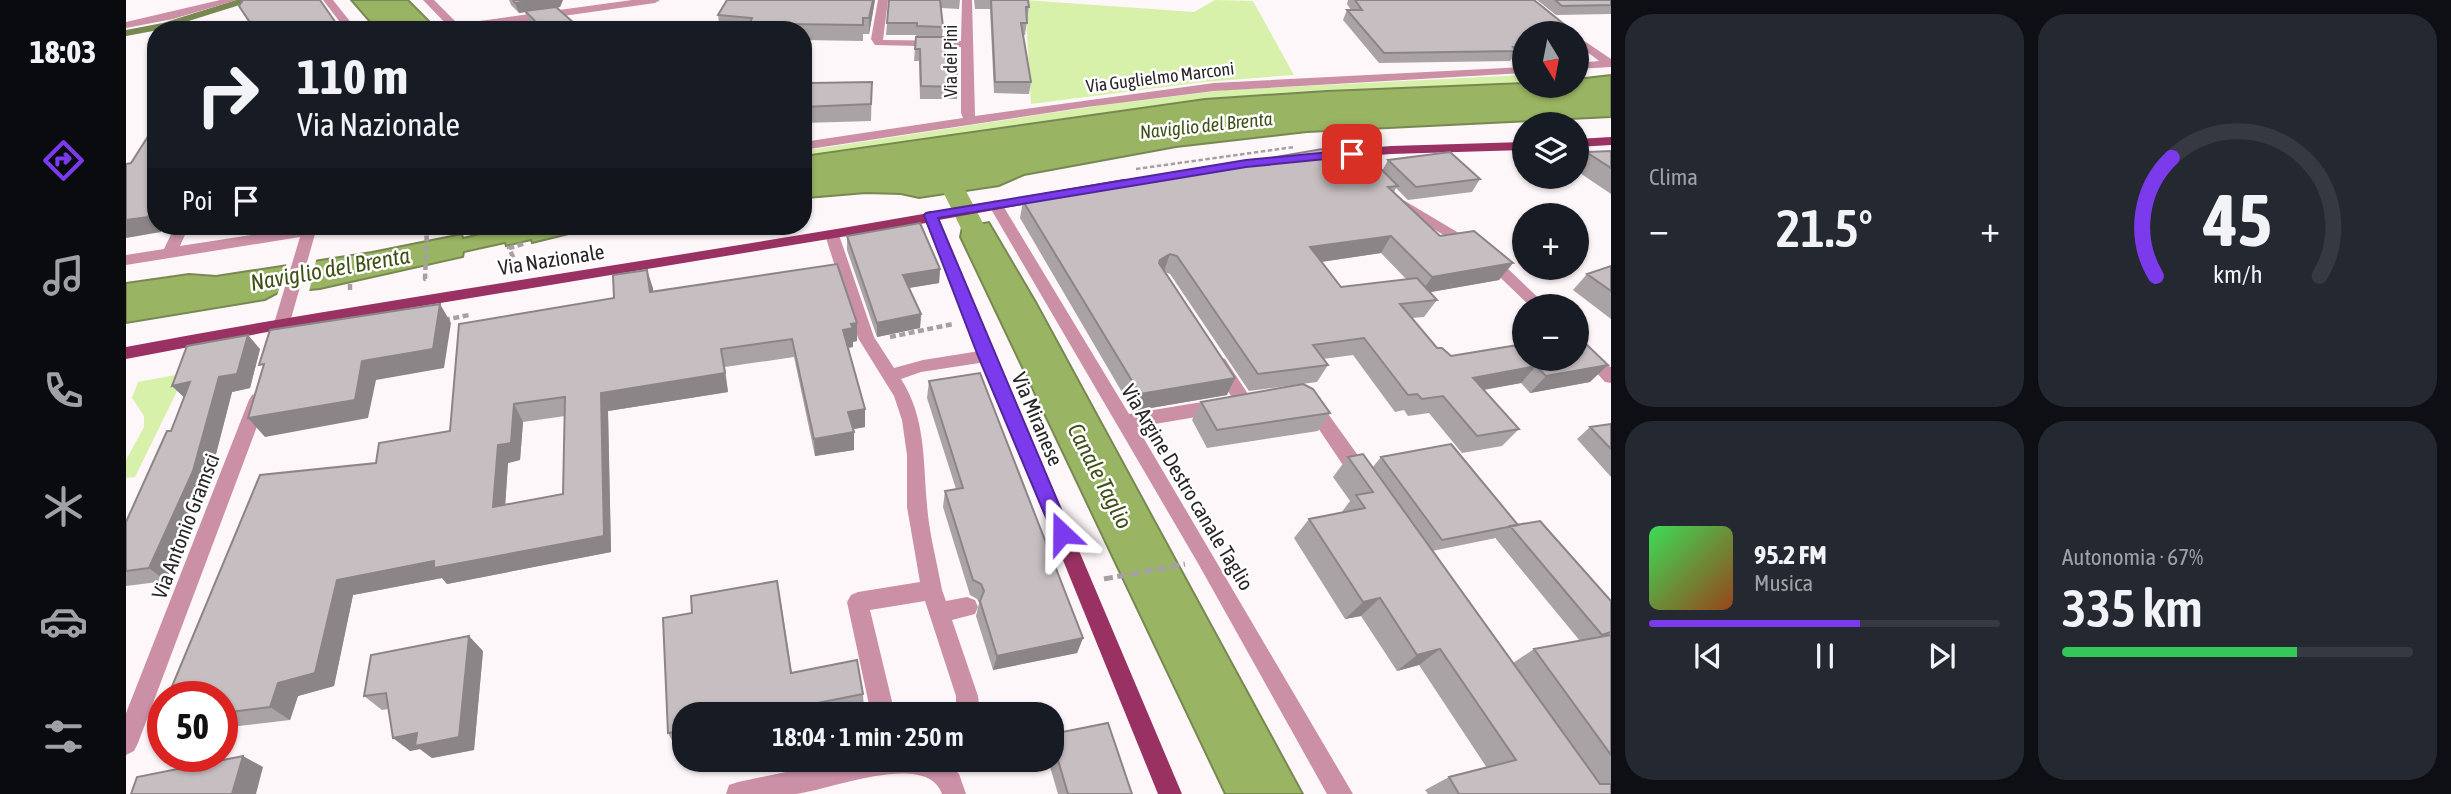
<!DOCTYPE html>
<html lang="it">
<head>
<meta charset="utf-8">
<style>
	:root { --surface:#171b24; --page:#242831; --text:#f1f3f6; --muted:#9ea1a6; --line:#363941; --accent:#7c3aed }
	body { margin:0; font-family:"Asap Condensed",sans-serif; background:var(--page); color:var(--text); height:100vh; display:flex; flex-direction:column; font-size:26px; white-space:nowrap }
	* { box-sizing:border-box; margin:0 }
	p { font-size:23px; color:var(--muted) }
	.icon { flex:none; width:38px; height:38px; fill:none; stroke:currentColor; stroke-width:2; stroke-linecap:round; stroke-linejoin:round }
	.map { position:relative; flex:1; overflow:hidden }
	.side { display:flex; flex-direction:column; gap:14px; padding:14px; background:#0d0f14; width:840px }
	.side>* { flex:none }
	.top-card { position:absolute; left:21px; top:21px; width:665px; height:214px; border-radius:28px; box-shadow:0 2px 5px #0004; background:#171b24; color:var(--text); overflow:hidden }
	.needle { width:46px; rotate:170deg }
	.fabs { position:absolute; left:1386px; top:21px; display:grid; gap:14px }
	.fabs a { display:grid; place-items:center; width:77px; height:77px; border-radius:50%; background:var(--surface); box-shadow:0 2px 5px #0004; font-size:35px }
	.speed { position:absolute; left:21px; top:681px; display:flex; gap:14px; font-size:35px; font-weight:700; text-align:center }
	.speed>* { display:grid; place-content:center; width:91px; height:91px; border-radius:50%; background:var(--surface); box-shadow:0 2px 5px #0004; line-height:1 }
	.speed .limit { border:10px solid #d22; background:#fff; color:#111 }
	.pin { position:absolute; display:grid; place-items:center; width:60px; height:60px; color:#fff; margin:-30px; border-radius:14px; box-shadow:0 4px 10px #0006 }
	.me { position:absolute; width:77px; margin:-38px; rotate:337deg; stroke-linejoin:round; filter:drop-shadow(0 0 5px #0008) }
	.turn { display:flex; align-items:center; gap:24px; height:147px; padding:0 35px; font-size:32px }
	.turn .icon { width:91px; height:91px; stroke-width:2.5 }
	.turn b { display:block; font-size:49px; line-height:60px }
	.then { display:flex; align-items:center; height:66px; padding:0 35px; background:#0003; gap:14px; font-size:26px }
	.big { font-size:52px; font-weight:600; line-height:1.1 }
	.side .card { flex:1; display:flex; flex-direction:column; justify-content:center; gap:10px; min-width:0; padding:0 24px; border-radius:28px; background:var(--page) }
	.side .dial { align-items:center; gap:0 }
	.dial svg { height:182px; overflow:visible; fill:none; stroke:var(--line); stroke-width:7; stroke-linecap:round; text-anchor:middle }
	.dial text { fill:var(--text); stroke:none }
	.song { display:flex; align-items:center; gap:21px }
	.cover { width:84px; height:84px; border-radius:10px; background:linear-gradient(135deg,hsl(130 70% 55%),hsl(20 70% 35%)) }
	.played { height:7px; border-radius:4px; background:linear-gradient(90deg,var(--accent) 60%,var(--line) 60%) }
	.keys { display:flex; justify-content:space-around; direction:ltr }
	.heat { display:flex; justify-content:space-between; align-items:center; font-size:38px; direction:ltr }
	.charge { height:10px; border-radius:5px; background:linear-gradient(90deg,#34c759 67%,var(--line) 0) }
	.side .tiles { flex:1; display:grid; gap:14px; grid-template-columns:repeat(2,1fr) }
	.trip { position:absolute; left:546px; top:702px; width:392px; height:70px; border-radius:28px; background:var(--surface); box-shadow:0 2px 5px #0004; font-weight:600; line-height:70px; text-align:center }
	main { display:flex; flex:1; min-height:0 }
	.dock { display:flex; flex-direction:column; width:126px; justify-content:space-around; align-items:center; background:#090b0e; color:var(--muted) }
	.dock .icon { width:49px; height:49px }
	.dock .selected { color:var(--accent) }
	.dock b { font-size:32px; color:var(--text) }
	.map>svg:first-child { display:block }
	.green { fill:#d7f1aa }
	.water { fill:#99b463; stroke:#778951; stroke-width:2 }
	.pier { fill:#fef7f9 }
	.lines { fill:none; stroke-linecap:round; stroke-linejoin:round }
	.stream { stroke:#778951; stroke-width:6 }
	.canal { fill:#99b463; fill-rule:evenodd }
	.path-far2 { stroke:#a5a0a1; stroke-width:2.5; stroke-dasharray:4.5 2.5; stroke-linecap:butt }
	.path-far1 { stroke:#a5a0a1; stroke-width:4.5; stroke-dasharray:6 3.5; stroke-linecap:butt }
	.path { stroke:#a5a0a1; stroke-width:5; stroke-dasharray:9 4.5; stroke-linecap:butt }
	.minor { fill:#cb90a6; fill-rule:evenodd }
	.major { fill:#993263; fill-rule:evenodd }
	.wall { fill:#aaa3a6; fill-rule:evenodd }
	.shaded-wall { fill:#8b8587 }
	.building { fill:#c6bec1; stroke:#8b8587; stroke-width:2; fill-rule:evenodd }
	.route { fill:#7c3aed; stroke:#51269a; stroke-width:2 }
	.labels { text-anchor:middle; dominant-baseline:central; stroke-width:5; stroke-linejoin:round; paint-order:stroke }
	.far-street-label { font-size:18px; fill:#282526; stroke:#fff }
	.far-water-label { font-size:19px; font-style:italic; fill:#3f5117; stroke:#fff }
	.street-label { font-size:21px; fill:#282526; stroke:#fff }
	.water-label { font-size:23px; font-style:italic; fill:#3f5117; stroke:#fff }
</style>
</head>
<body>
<main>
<nav class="dock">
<b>18:03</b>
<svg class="icon selected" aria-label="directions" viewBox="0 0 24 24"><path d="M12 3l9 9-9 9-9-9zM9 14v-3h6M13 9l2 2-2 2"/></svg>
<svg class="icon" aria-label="music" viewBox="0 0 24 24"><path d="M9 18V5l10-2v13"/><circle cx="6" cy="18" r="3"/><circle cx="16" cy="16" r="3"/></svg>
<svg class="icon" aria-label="phone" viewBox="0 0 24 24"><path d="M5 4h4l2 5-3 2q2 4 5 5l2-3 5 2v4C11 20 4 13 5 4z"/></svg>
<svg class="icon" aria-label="climate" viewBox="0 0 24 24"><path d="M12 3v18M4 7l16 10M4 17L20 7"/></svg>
<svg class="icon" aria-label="car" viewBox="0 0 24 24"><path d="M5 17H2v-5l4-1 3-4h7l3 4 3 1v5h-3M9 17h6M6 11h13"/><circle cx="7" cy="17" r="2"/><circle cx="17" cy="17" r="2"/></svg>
<svg class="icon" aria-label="filters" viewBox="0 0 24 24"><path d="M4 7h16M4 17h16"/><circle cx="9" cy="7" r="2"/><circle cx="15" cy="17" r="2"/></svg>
</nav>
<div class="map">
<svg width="1485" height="794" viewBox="0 0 1485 794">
	<rect width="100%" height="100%" fill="#fef7f9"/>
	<path class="green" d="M899,0L1068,12L1089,0L1127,1L1168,75L1078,82L905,104Z
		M1398,75V83L1201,91L1079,99L677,156V151L977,105L1099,90Z
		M60,373L9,477L0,478V460L18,427V416L6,398L12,382Z"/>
	<path class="water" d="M225,0H282L312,30H251Z
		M1485,75V117L1181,132L1050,147L898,175L873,186L793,198L775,194L740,193L681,198L682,205H677V156L1079,99L1201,91L1398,83V86H1451V79Z
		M863,222L910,302L1177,794H1099L834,237L836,227Z
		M376,226H475L406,243L405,240L380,246L379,243L338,252L337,257L194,289L152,293L139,300L0,323V283L63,274L90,276L246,252L336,234L337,238L376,229Z"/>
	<path class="pier" d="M191,256L183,292L151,296L161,262Z"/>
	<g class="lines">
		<path class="stream" d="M0,33L37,26L120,0"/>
		<path class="canal" d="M812,152L820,154L823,159L877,261L873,267L864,269L855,267L851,261L801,159L804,154Z"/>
		<path class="path-far2" d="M1010,169L1168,147"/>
		<path class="path-far1" d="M301,226L299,279L303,278
			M391,266L383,248L400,243
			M224,284V293
			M318,320L343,315
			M764,337L827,324"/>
		<path class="path" d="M978,579L1059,564"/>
		<path class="minor" d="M94,0H111L47,19L0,28V22Z
			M197,0H207L231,30H220Z
			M297,0H308L332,24L506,0H534L529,3L337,30H326Z
			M752,0H762L757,40L835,41L836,0H846L849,116L1088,83L1398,67V73L1088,91L961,107L677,150V142L837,118L835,113V47L749,45L745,39Z
			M1451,36L1485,59V67L1451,69V63L1473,61L1451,44Z
			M1269,195L1363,251L1421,306H1404L1353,257L1264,202L1262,199Z
			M869,200L876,204L1003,414L1094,399L1100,401L1103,406L1100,411L1094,413L1011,427L1227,794H1201L1073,565L862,204Z
			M49,226H63L54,246L184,226H218L216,229L189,234L159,340L151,346L143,340L174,237L0,265V255L38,249Z
			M706,230L713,235L748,337L768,368L797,360L860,350L868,356L860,362L795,372L775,379C800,418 797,460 801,505C803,533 811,562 816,590L820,601L841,597L849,600L852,607L849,614L826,620L852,696L854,714H830V696L799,601L744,610L769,714H745L721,602L725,595L732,592L794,582L781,507V455L776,420L768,396L732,338L699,235Z
			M1093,357L1099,359L1124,397L1127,402L1124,407H1112L1087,367L1085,363Z
			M1477,364L1485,367V383L1479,382L1468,370L1471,366Z
			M132,393L138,395L141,400L12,743L8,751L0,755V713L123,400L126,395Z
			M1184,395L1190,397L1241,468L1243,474L1241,480L1234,482L1227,480L1178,407L1175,402L1178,397Z
			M717,760H820L833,774L840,794H816C801,750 704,790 670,794C647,794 623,794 600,794L603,785L612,782Z"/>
		<path class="major" d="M1485,137V145L1451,147V139Z
			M1398,142V150L1265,154L1182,161L1175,157L1182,153L1265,146Z
			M998,179L1005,183L1003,186L813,220L1056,794H1032L800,223L157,329L0,359V347C265,297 532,261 797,214L804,211L809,212Z"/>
	</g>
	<path class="wall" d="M383,0H437L434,7L431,8L450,30H409L403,23L399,12L393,13L385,5Z
		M601,0H749L743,34H737V41L677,40V30H594L592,15Z
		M763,0H834L833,9L815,8L817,27L816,37L820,62L832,87L831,99H794L793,61H788L790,35H760Z
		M848,0H902L903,7L899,35H897L905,82L903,94L868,93L864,9H849Z
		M1222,0H1229L1398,33V56L1387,57L1384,61L1253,63L1217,20L1221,10H1225L1221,4Z
		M1411,0H1485V14L1430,15Z
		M113,6L212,26L125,27Z
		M677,74L684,83L746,82L745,121L677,123Z
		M1485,151V194L1451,171V164L1460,152Z
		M1262,160L1354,179L1346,192L1282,200L1270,188L1268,192L1314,236L1387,263L1373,280L1304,292L1311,300L1298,317L1286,318L1311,348L1325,356L1398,344L1464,382L1404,393L1395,383L1358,390L1393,429L1376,446L1336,453L1303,413L1282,416L1278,410L1269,412L1227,355L1197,359L1202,365L1191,382L1123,391L1044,274L1039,272L1101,395L1007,411L894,218L897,201L1210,161L1256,171ZM1255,253L1280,279L1215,287L1195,262Z
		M721,236L814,269L813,283L783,288L795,314L794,328L751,337L721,250Z
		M1485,266V319L1447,290L1461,274Z
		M521,270L527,291L731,341L727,342V347L722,348L739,409V427L727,429L728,450L689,456L668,357L599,367L602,392L482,411L485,552L321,584L316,578L227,595L208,686L172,696L164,720L96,728V696L250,463L324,431ZM439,416L437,494L379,505L382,463L394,460L397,422Z
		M134,349L124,388L106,392L82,485L40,581L0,586V522L45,431L58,397L46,386Z
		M803,381L957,638L951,653L867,670L850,616L853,603L851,599L844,595L817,507L819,491L830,489L801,398Z
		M1075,402L1204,413L1192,431L1081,448L1066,420Z
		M1485,424V477L1451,439L1464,427Z
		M1222,457L1246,468L1255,457L1392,525L1485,601V794H1302L1299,790L1323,777L1361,768L1293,665L1271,671L1235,616L1219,619L1168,538L1183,519L1215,513L1224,501L1207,477ZM1370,538V539L1454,641L1408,649L1387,663L1306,551Z
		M654,597L666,673L737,694L738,708L707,714H558V744L549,746L542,733Z
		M357,651L348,750L306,758L294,749L284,751L262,709L256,710L238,696Z
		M926,740L1006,794H932L922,760H926Z"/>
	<path class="shaded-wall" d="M409,0H437L434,7L393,13L389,3Z
		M747,0H749L743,34V18Z
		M448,23L450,30H426Z
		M30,195V226H37L35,232L0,238V220Z
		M1265,236L1255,253L1174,265L1184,247Z
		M1044,254L1038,271L1028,277L1034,260Z
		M1387,263L1373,280L1294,294L1306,277Z
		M814,269L813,283L776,289L777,275Z
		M521,270L527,288L529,310L524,292Z
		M314,304L325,323L318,368L250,380L242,418L139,437L122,418L236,361Z
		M795,314L794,328L751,337V323Z
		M731,323V341L727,342V347L718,348L717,330L725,324Z
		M122,335L134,349L124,388L106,392L82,485L40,581L23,568L93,377Z
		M595,349L602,392L482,411L485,552L321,584L316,578L227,595L208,686L172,696L164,720L144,707L152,683L211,580L308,561L478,536L475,393Z
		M1482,365L1464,382L1404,393L1420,376Z
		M1410,366L1395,383L1332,394L1347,378Z
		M1109,378L1101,395L1007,411L1014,394Z
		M64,382L61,400L46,386Z
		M388,404L397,422L394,460L382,463L378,524L367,507L372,445Z
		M739,409V427L723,430L722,412Z
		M728,432V450L689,456L688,439Z
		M1254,598L1235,616L1219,619L1237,602Z
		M343,636L357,651L348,750L306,758L294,749L284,751L267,738Z
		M957,638L951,653L867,670L871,656Z
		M1314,649L1293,665L1271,671L1291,655Z
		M117,756L137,767L130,794H106Z"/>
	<path class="building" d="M117,0H194L212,26L209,30H95L127,27L113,6Z
		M387,0H409L389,3Z
		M601,0H747L743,18H737V25L658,24L655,30H620L626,18L592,15Z
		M763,0H814L817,27L791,26V23H761Z
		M865,0H902L903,7H900L901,23H895L905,82H869Z
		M1229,0H1408L1449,33H1398V46L1387,47L1390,51L1258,53L1221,10H1236Z
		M1429,0H1485V5L1436,6Z
		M430,7L448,23L426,30H418L399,11Z
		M790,37H818L820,62H830L832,87L795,86L794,49H789Z
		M677,74H684V83L746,82L745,104L677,107Z
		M28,127H30V195L22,217L0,220V164L5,163Z
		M1196,149L1210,161L1244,158L1272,186L1262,187L1314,236L1348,231L1387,263L1306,277L1265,236L1184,247L1215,287L1291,278L1311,300L1274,304L1311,348H1316L1325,356L1398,344V359H1451V338L1455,342H1458L1482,365L1420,376L1410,366L1347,378L1393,429L1351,436L1317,396L1296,399L1291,394L1282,395L1238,338L1187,345L1202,365L1132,374L1051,256L1044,254L1034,260L1033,263L1109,378L1014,394L897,201Z
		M1485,151V168L1460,152Z
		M1324,152L1354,179L1290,187L1262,160Z
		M794,223L814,269L777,275L795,314L751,323L721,236Z
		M711,264L731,323L725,324L727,328L717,330L739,409L722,412L728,432L688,439L666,339L595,349L599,373L475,393L478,536L308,568V561L211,580L189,673L152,683L144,707L96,713V696H42L134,475L250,463L253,443L324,431L333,324L488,298L487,275L521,270L524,292ZM439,397L437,494L367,507L372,445L385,443L388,404Z
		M1485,266V291L1461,274Z
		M314,304L307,349L236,361L229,400L122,418L138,364L133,365L144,330Z
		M122,335L111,374L93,377L67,471L23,568L0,571V522L41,431H45L64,382L46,386L61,346Z
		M854,373L957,638L871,656L854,601L858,591L855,584L847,580L819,491L837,488L803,381Z
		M1177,384L1187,389L1204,413L1091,430L1075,402Z
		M1485,424V449L1464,427Z
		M1325,444L1392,525L1316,540L1255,457Z
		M1237,454L1474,784H1485V794H1333L1323,777L1390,760L1314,649L1291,655L1254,598L1237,602L1183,519L1239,508L1230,495L1247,492L1222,457Z
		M1414,521L1485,601V632L1476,635L1384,526Z
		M651,581L665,673L731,660L737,694L636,714H558V730L542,733L537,618L566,613L565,596Z
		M1485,635V755L1408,649Z
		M343,636L333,737L289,746L291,733L267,738L260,693L238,696L245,655Z
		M37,708V720L32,721Z
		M982,723L1006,794H942L926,740V734Z
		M117,756L106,794H5L11,777Z"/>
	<path class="route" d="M1226,150L1232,154L1230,156L1120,167L812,218L945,533L942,539L936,541L929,539L852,356L798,215L800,213L1120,160Z"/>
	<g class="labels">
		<g class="far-street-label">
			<text transform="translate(824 61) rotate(-90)">Via dei Pini</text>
			<text transform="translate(1034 77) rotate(-7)">Via Guglielmo Marconi</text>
		</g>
		<g class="far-water-label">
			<text transform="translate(1080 125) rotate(-6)">Naviglio del Brenta</text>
		</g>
		<g class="street-label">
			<text transform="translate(425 259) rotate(-9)">Via Nazionale</text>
			<text transform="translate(912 419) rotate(67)">Via Miranese</text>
			<text transform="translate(1062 487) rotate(59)">Via Argine Destro canale Taglio</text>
			<text transform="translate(59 526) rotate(-69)">Via Antonio Gramsci</text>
		</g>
		<g class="water-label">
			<text transform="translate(204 269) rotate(-10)">Naviglio del Brenta</text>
			<text transform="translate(974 476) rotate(63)">Canale Taglio</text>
		</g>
	</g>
</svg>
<div class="fabs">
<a><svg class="needle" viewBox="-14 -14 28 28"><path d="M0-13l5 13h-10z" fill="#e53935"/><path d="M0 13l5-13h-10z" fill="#9ea1a6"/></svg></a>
<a><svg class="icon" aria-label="layers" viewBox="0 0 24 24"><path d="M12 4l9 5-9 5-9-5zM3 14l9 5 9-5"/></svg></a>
<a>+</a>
<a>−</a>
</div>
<div class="speed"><div class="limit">50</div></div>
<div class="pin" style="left:1226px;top:154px;background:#d93025"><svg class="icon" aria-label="arrive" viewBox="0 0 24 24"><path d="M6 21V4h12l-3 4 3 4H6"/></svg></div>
<svg class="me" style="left:936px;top:533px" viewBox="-20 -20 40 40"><path d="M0-17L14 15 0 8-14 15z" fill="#7c3aed" stroke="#fff" stroke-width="4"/></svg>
<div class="trip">18:04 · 1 min · 250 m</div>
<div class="top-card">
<div class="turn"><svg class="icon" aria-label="right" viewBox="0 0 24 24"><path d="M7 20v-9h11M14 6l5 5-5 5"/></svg><div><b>110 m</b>Via Nazionale</div></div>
<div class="then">Poi<svg class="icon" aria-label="arrive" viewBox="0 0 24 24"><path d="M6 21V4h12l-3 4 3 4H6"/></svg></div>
</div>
</div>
<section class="side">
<div class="tiles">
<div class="card"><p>Clima</p>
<div class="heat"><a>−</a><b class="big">21.5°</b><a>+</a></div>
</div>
<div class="card dial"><svg viewBox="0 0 100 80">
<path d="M14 69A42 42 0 1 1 86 69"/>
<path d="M14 69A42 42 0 0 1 21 17" stroke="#7c3aed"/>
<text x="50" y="56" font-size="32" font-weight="700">45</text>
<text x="50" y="72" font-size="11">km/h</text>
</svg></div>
<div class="card">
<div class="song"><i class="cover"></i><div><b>95.2 FM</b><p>Musica</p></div></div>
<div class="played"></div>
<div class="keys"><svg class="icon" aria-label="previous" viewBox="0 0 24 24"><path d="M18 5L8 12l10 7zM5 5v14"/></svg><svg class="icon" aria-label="pause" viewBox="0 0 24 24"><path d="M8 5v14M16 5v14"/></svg><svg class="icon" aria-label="next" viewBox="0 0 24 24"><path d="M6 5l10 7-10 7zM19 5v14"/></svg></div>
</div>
<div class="card"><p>Autonomia · 67%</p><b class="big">335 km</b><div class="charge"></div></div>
</div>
</section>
</main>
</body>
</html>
